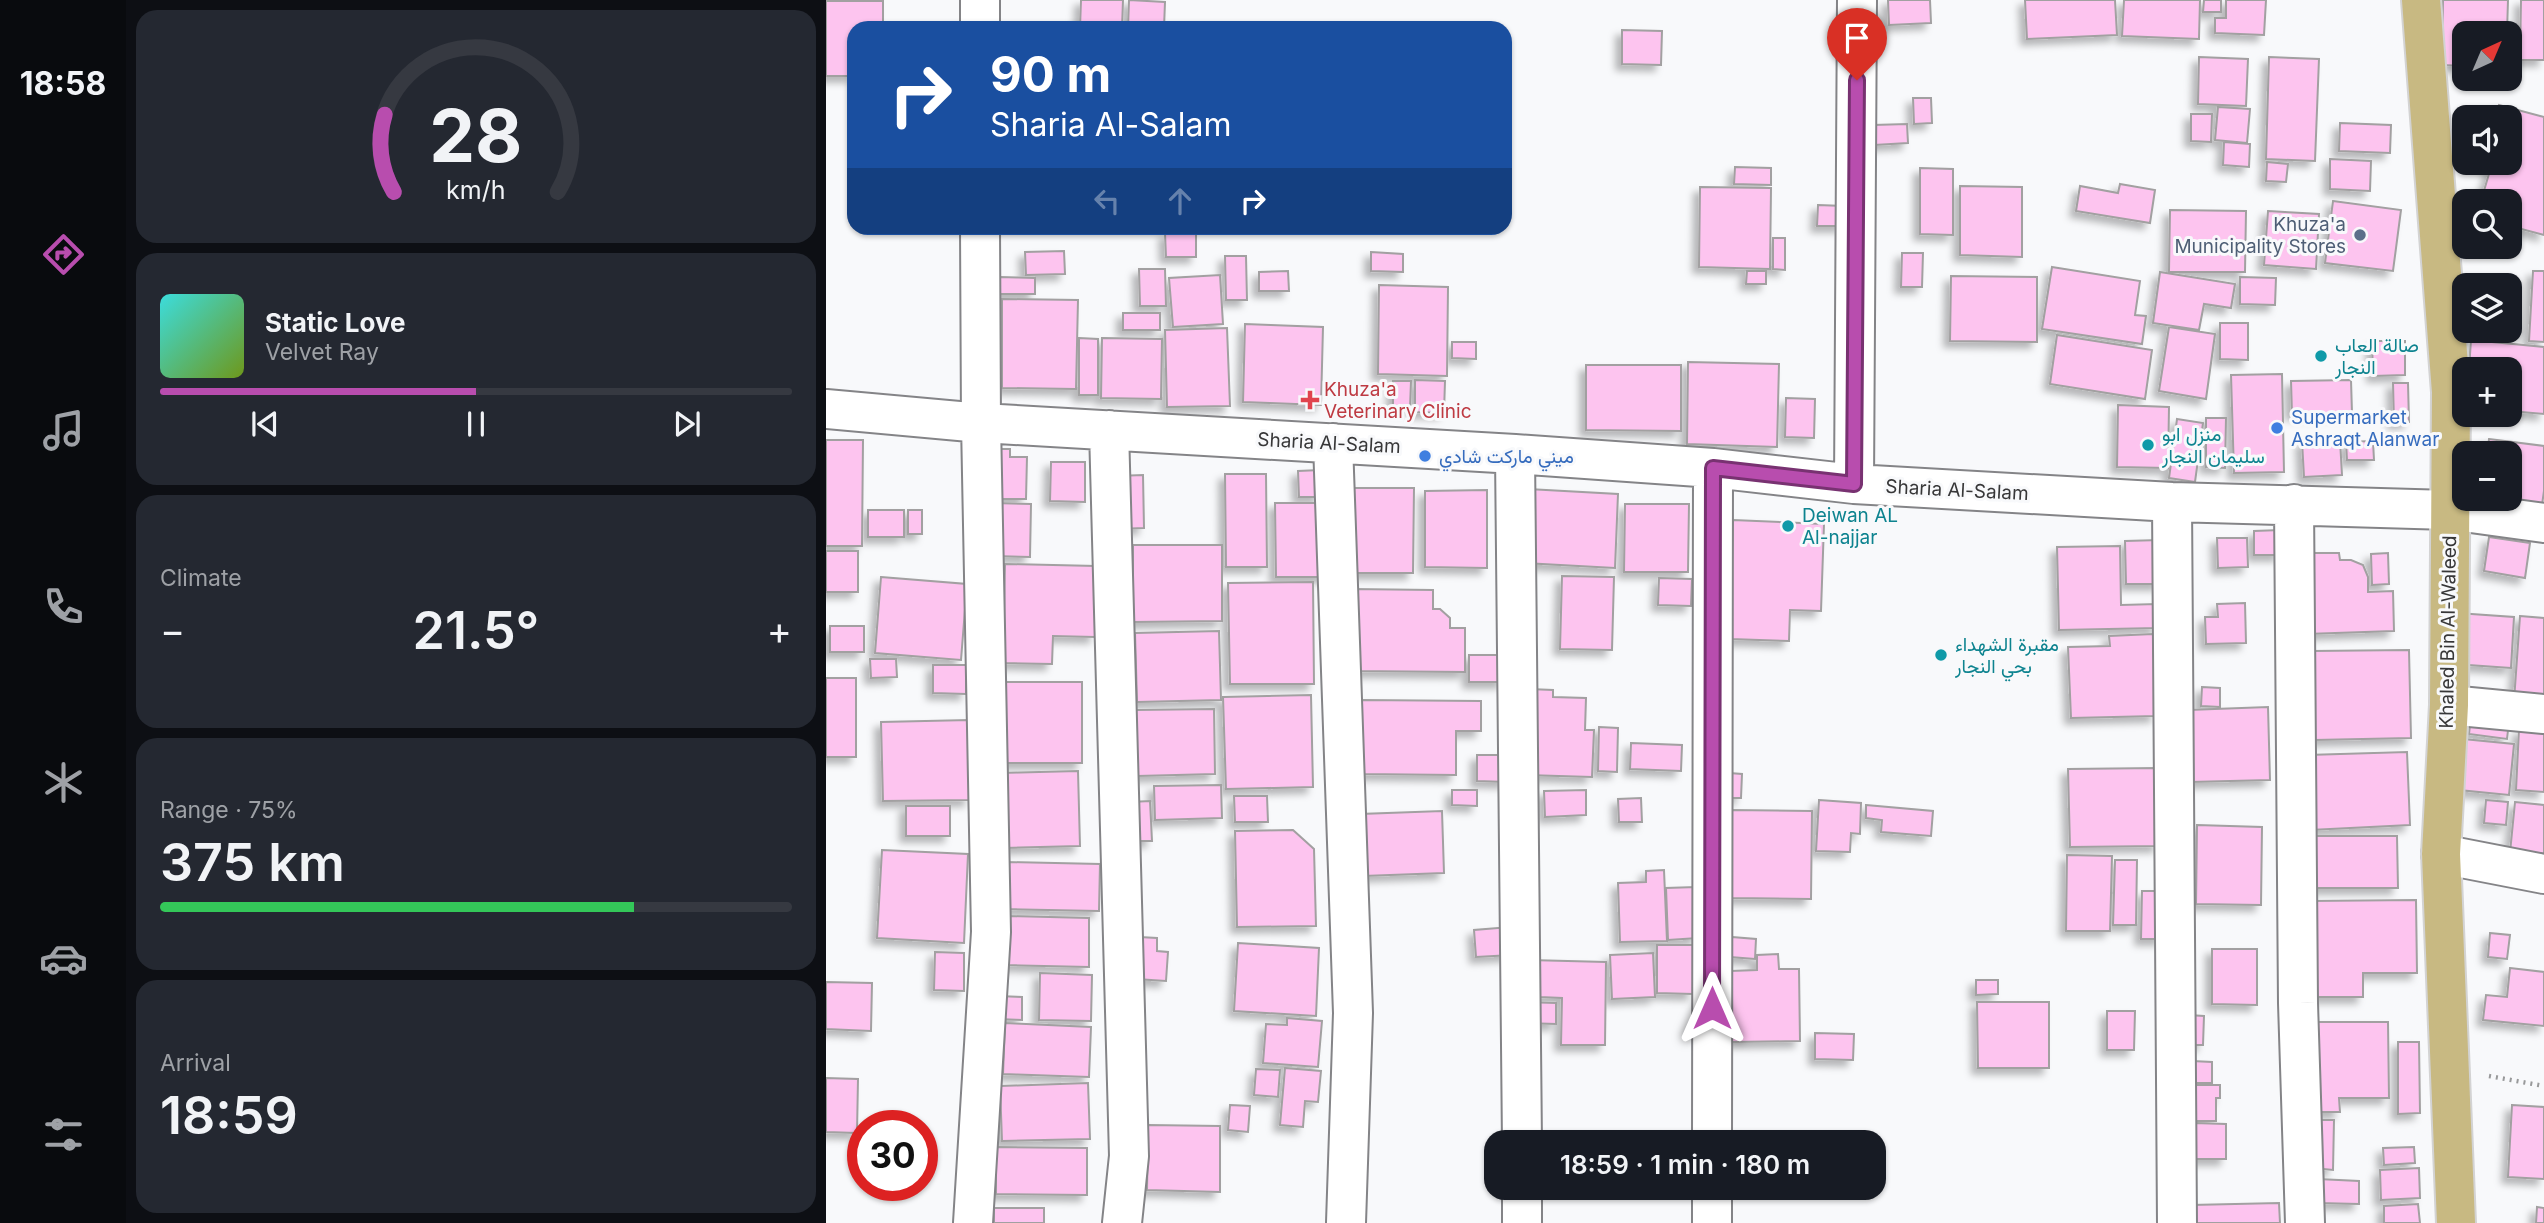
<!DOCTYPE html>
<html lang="en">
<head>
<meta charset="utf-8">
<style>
	:root { --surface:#171b24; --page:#242831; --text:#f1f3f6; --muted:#9ea1a6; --line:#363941; --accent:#b84dae }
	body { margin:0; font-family:Inter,Vazirmatn,sans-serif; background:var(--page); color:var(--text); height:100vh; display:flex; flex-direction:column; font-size:26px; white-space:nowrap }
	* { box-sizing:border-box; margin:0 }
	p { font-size:23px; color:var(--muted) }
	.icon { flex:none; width:38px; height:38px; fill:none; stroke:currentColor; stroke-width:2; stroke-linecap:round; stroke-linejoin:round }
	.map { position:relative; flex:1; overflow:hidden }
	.sheet { display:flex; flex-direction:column; gap:10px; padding:10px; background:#0d0f14; width:700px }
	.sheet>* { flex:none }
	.banner { position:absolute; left:21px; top:21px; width:665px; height:214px; border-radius:21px; box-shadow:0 2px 5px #0004; background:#1a4fa0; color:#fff; overflow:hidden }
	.needle { width:46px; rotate:44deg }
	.controls { position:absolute; left:1626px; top:21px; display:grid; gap:14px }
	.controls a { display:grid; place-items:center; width:70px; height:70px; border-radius:14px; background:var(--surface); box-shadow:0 2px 5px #0004; font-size:35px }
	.speed { position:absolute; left:21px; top:1110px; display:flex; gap:14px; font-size:35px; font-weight:700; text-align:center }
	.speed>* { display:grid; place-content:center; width:91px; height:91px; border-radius:50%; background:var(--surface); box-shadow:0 2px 5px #0004; line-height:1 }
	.speed .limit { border:10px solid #d22; background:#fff; color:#111 }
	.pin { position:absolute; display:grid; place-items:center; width:60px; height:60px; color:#fff; margin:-72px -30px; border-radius:50% 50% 50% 0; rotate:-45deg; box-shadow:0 0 7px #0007 }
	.pin .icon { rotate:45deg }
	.me { position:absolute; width:77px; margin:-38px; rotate:0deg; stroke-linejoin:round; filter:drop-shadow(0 0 5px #0008) }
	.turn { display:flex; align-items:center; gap:24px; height:147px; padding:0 28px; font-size:32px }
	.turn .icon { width:91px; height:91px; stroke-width:2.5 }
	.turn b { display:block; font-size:49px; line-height:60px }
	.lanes { display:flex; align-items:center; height:66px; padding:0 28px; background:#0003; justify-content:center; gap:35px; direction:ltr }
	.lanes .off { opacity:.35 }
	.big { font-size:52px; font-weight:600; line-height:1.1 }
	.sheet .tile { flex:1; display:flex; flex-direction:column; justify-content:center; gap:10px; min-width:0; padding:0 24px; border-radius:21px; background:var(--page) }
	.sheet .dial { align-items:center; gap:0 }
	.dial svg { height:182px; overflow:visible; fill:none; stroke:var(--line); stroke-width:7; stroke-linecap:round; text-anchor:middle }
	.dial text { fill:var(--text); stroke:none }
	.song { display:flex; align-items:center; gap:21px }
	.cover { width:84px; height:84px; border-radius:10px; background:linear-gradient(135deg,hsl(180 70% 55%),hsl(80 70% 35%)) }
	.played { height:7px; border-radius:4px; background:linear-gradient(90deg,var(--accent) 50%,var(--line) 50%) }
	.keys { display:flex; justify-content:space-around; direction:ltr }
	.heat { display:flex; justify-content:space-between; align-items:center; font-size:38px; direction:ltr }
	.charge { height:10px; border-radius:5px; background:linear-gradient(90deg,#34c759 75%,var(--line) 0) }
	.trip { position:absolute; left:658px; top:1130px; width:402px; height:70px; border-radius:21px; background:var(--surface); box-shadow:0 2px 5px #0004; font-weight:600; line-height:70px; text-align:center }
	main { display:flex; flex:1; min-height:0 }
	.menu { display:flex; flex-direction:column; width:126px; justify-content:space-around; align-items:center; background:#090b0e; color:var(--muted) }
	.menu .icon { width:49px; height:49px }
	.menu .on { color:var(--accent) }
	.menu b { font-size:32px; color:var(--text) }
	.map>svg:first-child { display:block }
	.building { fill:#fdc4ef; stroke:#a2a0a1; stroke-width:2; filter:url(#shadow) }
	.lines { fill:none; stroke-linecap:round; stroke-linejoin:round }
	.minor-casing { stroke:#848487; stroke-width:42 }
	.major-casing { stroke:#d3d3d3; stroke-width:42 }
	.path { stroke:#98999a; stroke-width:4.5; stroke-dasharray:2 5; stroke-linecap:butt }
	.minor { stroke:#fff; stroke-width:38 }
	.major { stroke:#c8b982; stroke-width:38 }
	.route-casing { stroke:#783271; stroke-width:18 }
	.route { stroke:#b84dae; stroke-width:12 }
	.service-dot { fill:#5c6f8a; stroke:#f8f9fb; stroke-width:2.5 }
	.culture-dot { fill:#0f9aa8; stroke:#f8f9fb; stroke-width:2.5 }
	.health-dot { fill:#e0444e; stroke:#f8f9fb; stroke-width:2.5 }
	.shop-dot { fill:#3f7fe0; stroke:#f8f9fb; stroke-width:2.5 }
	.labels { text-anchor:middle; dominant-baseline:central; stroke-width:6; stroke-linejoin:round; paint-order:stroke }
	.service-label { font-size:19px; fill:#4e5e75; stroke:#f8f9fb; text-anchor:end }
	.culture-label { font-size:19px; fill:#0d838f; stroke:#f8f9fb; text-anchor:start }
	.health-label { font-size:19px; fill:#be3a42; stroke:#f8f9fb; text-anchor:start }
	.shop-label { font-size:19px; fill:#366cbe; stroke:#f8f9fb; text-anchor:start }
	.street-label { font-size:19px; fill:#373738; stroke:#f8f9fb }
</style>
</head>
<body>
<main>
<nav class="menu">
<b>18:58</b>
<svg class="icon on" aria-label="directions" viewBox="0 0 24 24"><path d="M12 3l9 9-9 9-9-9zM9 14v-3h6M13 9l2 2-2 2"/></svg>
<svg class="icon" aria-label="music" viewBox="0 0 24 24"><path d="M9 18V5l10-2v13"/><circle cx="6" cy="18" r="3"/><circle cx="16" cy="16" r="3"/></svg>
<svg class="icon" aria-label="phone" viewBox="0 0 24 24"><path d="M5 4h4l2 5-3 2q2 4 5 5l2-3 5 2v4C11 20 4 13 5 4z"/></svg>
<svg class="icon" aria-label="climate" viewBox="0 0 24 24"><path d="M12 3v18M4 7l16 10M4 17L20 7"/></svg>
<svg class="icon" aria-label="car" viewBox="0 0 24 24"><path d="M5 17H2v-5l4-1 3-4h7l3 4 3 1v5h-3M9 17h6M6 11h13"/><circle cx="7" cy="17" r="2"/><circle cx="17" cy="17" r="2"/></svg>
<svg class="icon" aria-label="filters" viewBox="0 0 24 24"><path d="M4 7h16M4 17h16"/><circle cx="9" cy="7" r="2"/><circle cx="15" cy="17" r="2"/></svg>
</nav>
<section class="sheet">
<div class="tile dial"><svg viewBox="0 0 100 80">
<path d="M14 69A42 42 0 1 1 86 69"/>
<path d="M14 69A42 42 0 0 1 10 35" stroke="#b84dae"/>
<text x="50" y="56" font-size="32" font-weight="700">28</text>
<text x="50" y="72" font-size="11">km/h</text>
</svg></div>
<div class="tile">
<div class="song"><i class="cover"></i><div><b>Static Love</b><p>Velvet Ray</p></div></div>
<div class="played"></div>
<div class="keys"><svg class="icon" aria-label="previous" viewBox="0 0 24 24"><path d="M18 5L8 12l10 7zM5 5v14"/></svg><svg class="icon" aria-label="pause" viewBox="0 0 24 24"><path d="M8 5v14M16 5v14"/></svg><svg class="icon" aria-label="next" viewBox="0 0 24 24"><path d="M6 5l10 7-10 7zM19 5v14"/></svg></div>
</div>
<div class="tile"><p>Climate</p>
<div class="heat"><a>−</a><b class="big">21.5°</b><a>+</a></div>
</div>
<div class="tile"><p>Range · 75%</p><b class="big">375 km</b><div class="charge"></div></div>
<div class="tile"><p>Arrival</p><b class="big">18:59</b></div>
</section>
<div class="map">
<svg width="1718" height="1223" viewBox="0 0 1718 1223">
	<defs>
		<filter id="shadow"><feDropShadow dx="-6" dy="6" stdDeviation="3.5" flood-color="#0004"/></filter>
	</defs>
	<rect width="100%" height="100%" fill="#f8f9fb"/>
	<path class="building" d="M255,0H297L296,28H254Z
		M303,0L339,2L338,28H302Z
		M1062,0H1104L1105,23L1063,25Z
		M1199,0H1289L1291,35L1201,39Z
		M1298,0H1374L1373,39L1296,36Z
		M1378,0H1395V12H1377Z
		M1400,0H1440L1438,35L1389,33V18H1400Z
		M1617,0H1682L1681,33H1638V66L1616,65Z
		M1695,0H1718V60H1694Z
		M0,1H57V28H28V76H0Z
		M796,30L836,31L835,65L796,64Z
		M1373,57L1422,59L1420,106L1372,104Z
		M1443,57L1493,59L1489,161L1440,159Z
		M1087,98H1105L1106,123L1088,124Z
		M1673,105L1718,117V235L1684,226V201H1655L1665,167L1652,163H1684V117H1670Z
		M1392,107L1424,109L1421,143L1389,140Z
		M1365,114H1386L1385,142L1365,141Z
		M1514,123L1565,125L1564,153L1513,151Z
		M1081,124L1082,143L1048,145L1047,125Z
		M1398,142L1424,144L1423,167L1397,165Z
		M1504,159L1545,161L1544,191L1504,189Z
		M1441,162L1462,164L1460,182L1440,181Z
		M909,167L945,168V185L908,184Z
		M1094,168L1127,169V235L1094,234Z
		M1294,184L1329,190L1324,223L1250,211L1254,186L1292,193Z
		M1134,186L1196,187V257L1134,255Z
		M874,187L945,188L944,269L873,267Z
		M1507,201L1575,210L1567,271L1499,263Z
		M992,205L1018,206V226H991Z
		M1344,210L1420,211L1419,272H1343Z
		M1442,211L1493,214L1490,269L1438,265Z
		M339,233H370V257H340Z
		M947,238H959V270L947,269Z
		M238,251L239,274L200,275L199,252Z
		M545,252L577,254V272L545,271Z
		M1076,253H1097L1096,287H1075Z
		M399,256H420L421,300H400Z
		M1226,267L1314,281L1309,315L1320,316L1316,344L1216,329Z
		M313,269H339L340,306H314Z
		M462,271L463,291H433V272Z
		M921,271H940V284H920Z
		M1707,271H1718V342L1703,341Z
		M1334,272L1409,284L1405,308L1378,304L1373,330L1327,323Z
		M394,275L397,324L347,327L343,278Z
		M1125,276L1211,277V342L1124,341Z
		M174,277L209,278V294H174Z
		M1414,277L1450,278L1449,305L1414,304Z
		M553,285L622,287L621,376L552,374Z
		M176,299L252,300L250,389L176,388Z
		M297,313H334V330H297Z
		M1394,323H1422V360L1394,359Z
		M419,324L497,327L495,405L417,402Z
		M1343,327L1389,334L1380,399L1333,391Z
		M401,328L404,406L341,407L339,330Z
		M1231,335L1326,350L1319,399L1224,384Z
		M253,338L272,339V395H253Z
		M276,338L336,339L335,399L275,398Z
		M1645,340L1718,347V414L1684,411V369H1643Z
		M1546,341H1579V375L1547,376Z
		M626,342H650V359L626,358Z
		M862,362L953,364L951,447L861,444Z
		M760,365H855V431L760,430Z
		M1456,374L1458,472L1408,473L1405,375Z
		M589,380L619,381L618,413L589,412Z
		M1525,380L1526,413L1466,414L1465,381Z
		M567,381H585L584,408L567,407Z
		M1567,383H1582L1583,422L1568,423Z
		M960,398L989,399L988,438L959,437Z
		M1292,405L1343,407L1342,468L1291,467Z
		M1380,418H1400L1399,468L1380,467Z
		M1351,419L1377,423L1369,482L1343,478Z
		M1663,439L1718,446V491L1715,512L1655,499H1684V453H1661Z
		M0,440H37L36,546H0Z
		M1514,440L1516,475L1478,477L1476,441Z
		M1547,441L1548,460H1521L1520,442Z
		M166,449H184V457H201L200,499H166Z
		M225,462H259V502L224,501Z
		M494,470L495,497H473L472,471Z
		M399,474H440L441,567H400Z
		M317,475L318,528L292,529L290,476Z
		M524,488H588L587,573H524Z
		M702,489L792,494L789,568L698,563Z
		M661,490V568L599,567V491Z
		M167,503L205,504L204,557L167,556Z
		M449,503H500V577H450Z
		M799,504H863L862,572H798Z
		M42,510H78V537H42Z
		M82,510H96V534H82Z
		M907,520L998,524L995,611L964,610L963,641L904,639Z
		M1454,530L1455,555H1428V531Z
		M1663,537L1704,543L1699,578L1658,571Z
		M1391,538H1421L1422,567L1392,568Z
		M1334,540L1335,584H1300L1299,541Z
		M307,545H396V621L307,622Z
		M1294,546L1295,605L1331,604L1332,628L1233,630L1231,547Z
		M0,551H32V592H0Z
		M1478,553H1513L1514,560H1525L1537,565L1542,577V592L1567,591L1568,631L1480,634Z
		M1562,553L1563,584L1546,585L1545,554Z
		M179,564L270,566L269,637L227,636L226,664L177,663Z
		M736,576L788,577L786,650L734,649Z
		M55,577L141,584L135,660L49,653Z
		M833,578L866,579L865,606L832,605Z
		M487,582L488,684H404L402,583Z
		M525,589L607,590V609H614L624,618V628H639V672L525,671Z
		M1419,603L1420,643L1380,644L1379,617H1392L1391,604Z
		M1631,613L1688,617L1685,668L1628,664Z
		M1694,616L1718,618V703L1688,701Z
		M4,626H38V652H4Z
		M393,631L395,700L311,702L309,633Z
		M1327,634L1330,716L1245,718L1242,647L1284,646L1283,636Z
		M1583,650L1585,738L1488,740L1486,651Z
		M643,655H679L678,682H643Z
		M44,659H70L71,677L45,678Z
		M107,665H140V694L107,693Z
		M0,678H30V757H0Z
		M176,682H256V763H176Z
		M1376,687L1394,688V707L1375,706Z
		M703,689L727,690V697L760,698L759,730H768L766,777L700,775Z
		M485,695L487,787L400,789L397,697Z
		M536,700L655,701V731H630V775L535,774Z
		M1442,707L1444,780L1364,782L1362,710Z
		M388,709L389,774L311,776L310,710Z
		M1646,709L1684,713L1681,739L1643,734Z
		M143,720L144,800L57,801L55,722Z
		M773,727L792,728L791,772L772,771Z
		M1693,729L1718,730V792L1690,790Z
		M1637,739L1688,744L1683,795L1633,790Z
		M805,743L856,745L855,771L804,769Z
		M1581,752L1584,825L1484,830L1481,755Z
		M651,755H681V782L651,781Z
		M1331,768L1333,846L1244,847L1242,769Z
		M252,771L254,846L177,848L174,773Z
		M903,773L916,774L915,798H902Z
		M395,785L396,818L329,820L328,786Z
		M626,790H651V806L626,805Z
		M760,790V815L719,817L718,791Z
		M408,796H441L442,822H409Z
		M815,798L816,822H793L792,799Z
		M993,800L1035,803L1034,834L1025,833L1024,852L990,851Z
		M1660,800L1682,802L1680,825L1658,823Z
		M324,801L326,841H305L304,802Z
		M1689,802L1718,805V866L1683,863Z
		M1040,805L1107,811L1105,836L1055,832L1056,820L1040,818Z
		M80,806H124V836H80Z
		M904,810L986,811L985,899L904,898Z
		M616,811L618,873L537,876L534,814Z
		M1371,825L1436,827L1435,905L1370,904Z
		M467,830L488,849L490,926L411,927L409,831Z
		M1484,836H1571L1572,888H1485Z
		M56,850L142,854L138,943L51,938Z
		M1241,855L1286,856L1284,931H1240Z
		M1289,860H1311L1310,925H1287Z
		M179,862L274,864L273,911L178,909Z
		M838,870L841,941L794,942L792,883L820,882V871Z
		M870,887L872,938L842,940L840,888Z
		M1316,891H1337V939H1315Z
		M1590,900L1591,973H1537V997H1484L1483,901Z
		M179,916L263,918V967L178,965Z
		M684,927L686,955L650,957L648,930Z
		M1664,933L1684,935L1681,959L1662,957Z
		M313,937L331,938V951L342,952L340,981L310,979Z
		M906,937L930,939L929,959L904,957Z
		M412,943L493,948L490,1016L408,1011Z
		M831,945H867V994L831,993Z
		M1386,949H1431V1005L1386,1004Z
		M109,952L138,953V991L108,990Z
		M827,953L829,997L786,999L784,955Z
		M952,954L953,969H973L974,1041L906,1042L904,971L931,970V955Z
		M703,960L780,962L779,1045H735L736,998L713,997Z
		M1684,968L1718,972V1026L1657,1020L1660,995L1681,997Z
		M214,973L266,975L265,1021L213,1020Z
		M1150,980H1172V994L1150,995Z
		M0,982L46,983L45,1031L0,1029Z
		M172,996L196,997V1020L171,1019Z
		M698,1002L730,1003V1024L698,1023Z
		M1151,1002H1223V1068H1152Z
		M1281,1011H1309L1308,1050H1281Z
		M1362,1015L1378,1016L1377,1045H1361Z
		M461,1018L496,1021L492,1067L437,1063L440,1024L461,1025Z
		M1483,1022H1562L1563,1098H1513L1514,1112H1483Z
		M179,1023L265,1027L263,1077L177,1074Z
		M989,1033L1028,1034L1027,1060L989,1059Z
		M1572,1042H1593L1594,1113L1572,1114Z
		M1366,1061L1386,1062V1083H1366Z
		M459,1068L495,1071L492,1102L479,1101L477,1127L454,1125Z
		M430,1069L454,1070L452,1097L428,1095Z
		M0,1078L32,1079L31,1133L0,1132Z
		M262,1083L264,1139L176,1141L174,1086Z
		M1369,1085H1394V1098H1390V1121H1368Z
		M404,1105L424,1106L422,1132L402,1130Z
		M1686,1105L1718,1107V1179L1682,1177Z
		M1490,1120H1508L1507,1170L1488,1168Z
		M1368,1123L1400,1124V1159H1368Z
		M322,1125L394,1126V1192L321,1190Z
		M170,1147L261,1148V1195L170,1194Z
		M1588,1147L1589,1163L1558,1165L1557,1148Z
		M1593,1168L1594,1198L1555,1200L1554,1170Z
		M1492,1179L1533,1181V1204L1492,1203Z
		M1453,1203L1454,1223H1365V1205Z
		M1592,1204L1594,1223H1558V1206Z
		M1711,1207L1718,1208V1223H1710Z
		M168,1208H218V1223H168Z"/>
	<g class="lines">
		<defs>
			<path id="minor" d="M154,0V28
				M0,409L155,423L689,454L887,468L1028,484L1346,502L1623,510L1718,523
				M283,430L303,1156L296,1223
				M507,443L527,1013L520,1223
				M689,454L696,1143
				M1028,484L1031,0
				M1346,502L1351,1223
				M1468,504L1472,1003L1479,1223
				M1623,705L1718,714
				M1615,854L1718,874
				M886,1143L887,468
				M696,1188V1223
				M147,1223L165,932L155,423L154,228
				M886,1223V1188"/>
			<path id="major" d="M1595,0L1625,392L1623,705L1615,854L1630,1223"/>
		</defs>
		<use href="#minor" class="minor-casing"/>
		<use href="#major" class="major-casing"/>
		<path class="path" d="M1663,1076L1718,1086"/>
		<use href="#minor" class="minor"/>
		<use href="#major" class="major"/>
	</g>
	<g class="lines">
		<defs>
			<path id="route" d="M886,1008L887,468L1028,484L1031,80"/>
		</defs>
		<use href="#route" class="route-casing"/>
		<use href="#route" class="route"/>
	</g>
	<circle class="service-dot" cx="1534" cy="235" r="7"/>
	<g class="culture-dot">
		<circle cx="1495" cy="356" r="7"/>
		<circle cx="1322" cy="445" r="7"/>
		<circle cx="962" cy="526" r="7"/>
		<circle cx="1115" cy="655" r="7"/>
	</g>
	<path class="health-dot" d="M480.5 389.5h7v7h7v7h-7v7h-7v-7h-7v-7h7z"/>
	<g class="shop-dot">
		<circle cx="1451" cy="428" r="7"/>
		<circle cx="599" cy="456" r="7"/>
	</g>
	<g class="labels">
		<g class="service-label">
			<text x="1520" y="224">Khuza'a<tspan x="1520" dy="22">Municipality Stores</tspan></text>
		</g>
		<g class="culture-label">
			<text x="1509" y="345">صالة العاب<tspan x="1509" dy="22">النجار</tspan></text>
			<text x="1336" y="434">منزل ابو<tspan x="1336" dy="22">سليمان النجار</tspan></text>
			<text x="976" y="515">Deiwan AL<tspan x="976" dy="22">Al-najjar</tspan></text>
			<text x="1129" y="644">مقبرة الشهداء<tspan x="1129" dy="22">بحي النجار</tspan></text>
		</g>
		<g class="health-label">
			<text x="498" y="389">Khuza'a<tspan x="498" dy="22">Veterinary Clinic</tspan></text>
		</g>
		<g class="shop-label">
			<text x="1465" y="417">Supermarket<tspan x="1465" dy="22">Ashraqt Alanwar</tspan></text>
			<text x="613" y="456">ميني ماركت شادي</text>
		</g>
		<g class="street-label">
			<text transform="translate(503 443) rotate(3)">Sharia Al-Salam</text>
			<text transform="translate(1131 490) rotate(3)">Sharia Al-Salam</text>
			<text transform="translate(1622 632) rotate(-89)">Khaled Bin Al-Waleed</text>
		</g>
	</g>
</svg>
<div class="controls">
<a><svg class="needle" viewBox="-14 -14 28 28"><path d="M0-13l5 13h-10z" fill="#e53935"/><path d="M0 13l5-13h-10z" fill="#9ea1a6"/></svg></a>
<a><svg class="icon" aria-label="sound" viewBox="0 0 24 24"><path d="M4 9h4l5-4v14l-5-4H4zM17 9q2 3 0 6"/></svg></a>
<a><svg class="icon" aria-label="search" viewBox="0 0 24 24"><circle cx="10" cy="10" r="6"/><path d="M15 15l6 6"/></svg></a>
<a><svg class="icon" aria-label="layers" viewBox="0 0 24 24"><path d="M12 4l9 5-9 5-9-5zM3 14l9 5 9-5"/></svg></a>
<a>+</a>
<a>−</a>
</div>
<div class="speed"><div class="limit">30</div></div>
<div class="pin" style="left:1031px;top:80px;background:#d93025"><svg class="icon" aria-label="arrive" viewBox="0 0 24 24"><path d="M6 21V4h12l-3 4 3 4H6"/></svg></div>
<svg class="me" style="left:886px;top:1008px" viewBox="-20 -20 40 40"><path d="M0-17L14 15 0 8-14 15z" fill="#b84dae" stroke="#fff" stroke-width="4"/></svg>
<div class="trip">18:59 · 1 min · 180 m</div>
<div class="banner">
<div class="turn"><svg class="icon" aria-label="right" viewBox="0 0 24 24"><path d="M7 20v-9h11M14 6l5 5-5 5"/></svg><div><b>90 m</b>Sharia Al-Salam</div></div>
<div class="lanes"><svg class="icon off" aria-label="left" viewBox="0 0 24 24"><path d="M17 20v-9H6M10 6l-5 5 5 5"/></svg><svg class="icon off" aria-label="ahead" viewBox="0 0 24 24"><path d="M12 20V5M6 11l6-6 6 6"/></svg><svg class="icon" aria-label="right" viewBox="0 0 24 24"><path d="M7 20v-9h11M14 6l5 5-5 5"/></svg></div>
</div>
</div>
</main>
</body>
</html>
